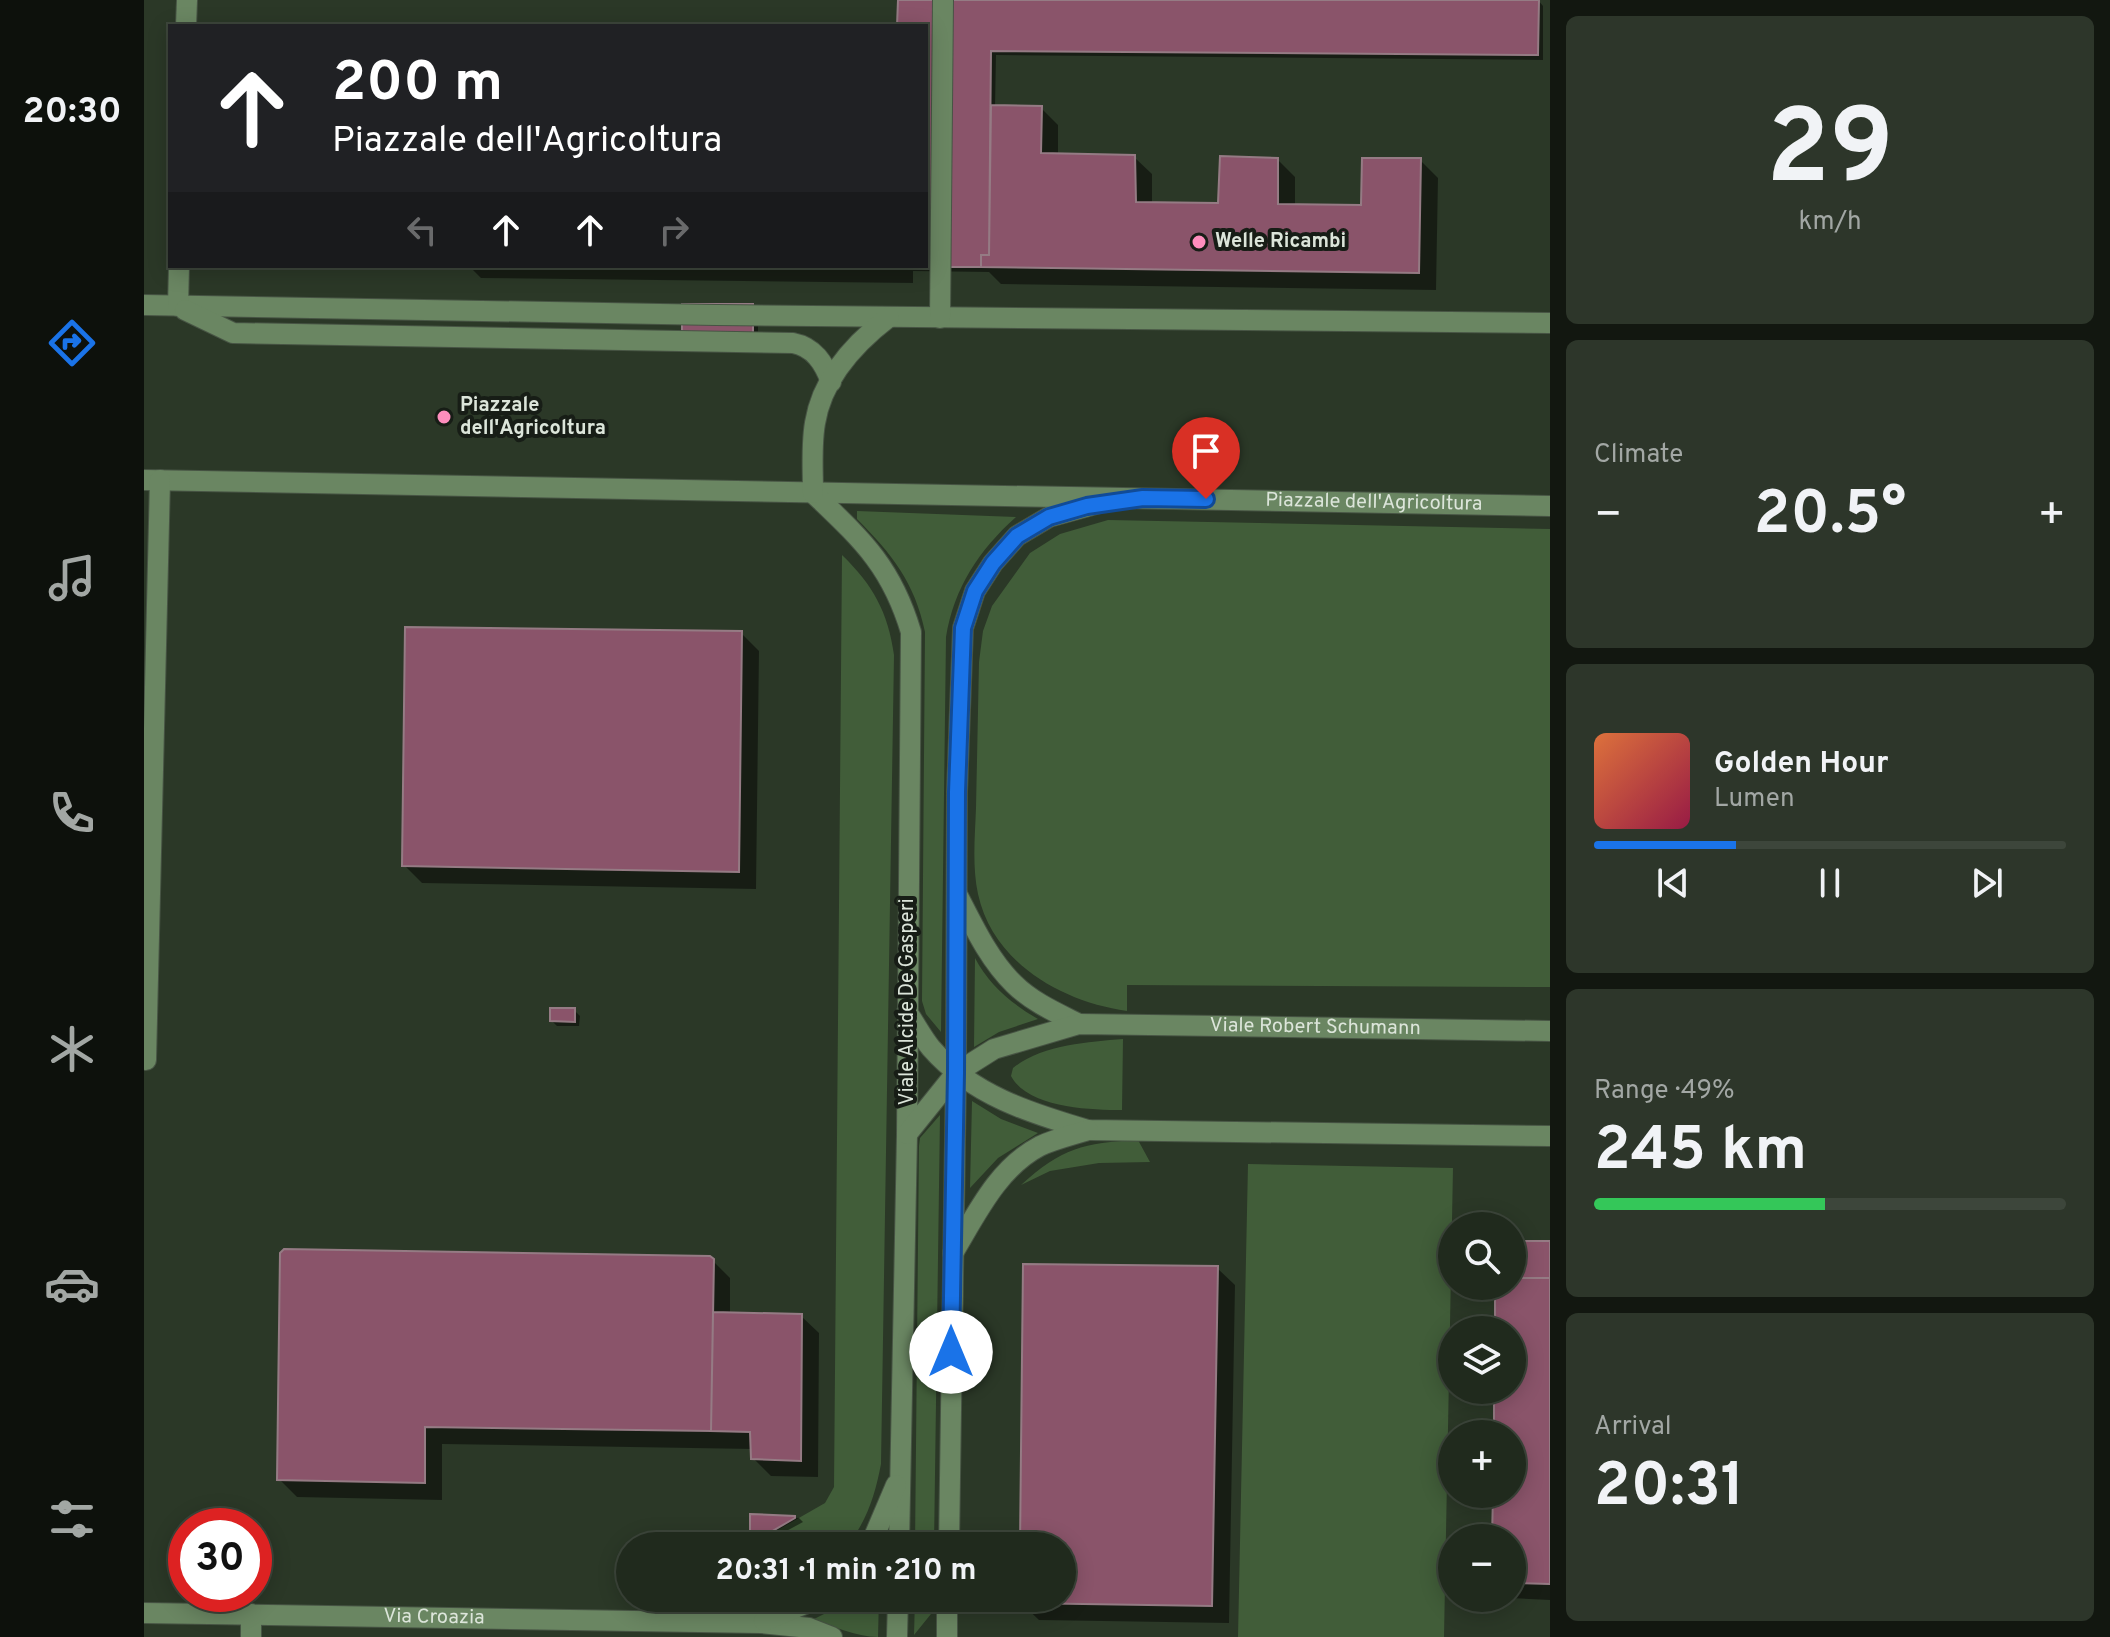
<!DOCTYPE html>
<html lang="en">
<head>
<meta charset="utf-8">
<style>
	:root { --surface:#202a1d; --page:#2d362a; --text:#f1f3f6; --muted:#a2a7a4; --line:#3d463b; --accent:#1a73e8 }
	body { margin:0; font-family:Overpass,sans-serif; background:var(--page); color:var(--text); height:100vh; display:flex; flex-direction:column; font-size:30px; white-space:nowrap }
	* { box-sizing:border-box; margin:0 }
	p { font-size:26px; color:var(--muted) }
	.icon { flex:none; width:44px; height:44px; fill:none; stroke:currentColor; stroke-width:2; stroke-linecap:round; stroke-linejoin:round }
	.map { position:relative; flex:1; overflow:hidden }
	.side { display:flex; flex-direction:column; gap:16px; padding:16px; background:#121710; width:560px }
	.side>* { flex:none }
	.guide { position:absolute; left:24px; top:24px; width:760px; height:244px; border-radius:0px; box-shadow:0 4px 20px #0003,0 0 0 2px var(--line); background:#202124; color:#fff; overflow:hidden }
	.buttons { position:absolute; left:1294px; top:1212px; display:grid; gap:16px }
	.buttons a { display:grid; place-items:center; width:88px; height:88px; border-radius:50%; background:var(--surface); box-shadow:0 4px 20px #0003,0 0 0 2px var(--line); font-size:40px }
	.speed { position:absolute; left:24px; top:1508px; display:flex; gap:16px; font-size:40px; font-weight:700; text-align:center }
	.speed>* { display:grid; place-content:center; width:104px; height:104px; border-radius:50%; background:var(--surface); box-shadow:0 4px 20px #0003,0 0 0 2px var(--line); line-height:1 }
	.speed .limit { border:12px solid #d22; background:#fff; color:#111 }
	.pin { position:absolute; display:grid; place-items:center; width:68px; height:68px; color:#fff; margin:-82px -34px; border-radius:50% 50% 50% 0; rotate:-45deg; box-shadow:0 0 8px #0007 }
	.pin .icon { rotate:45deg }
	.me { position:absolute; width:88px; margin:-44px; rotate:0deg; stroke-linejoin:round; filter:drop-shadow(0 0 6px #0008) }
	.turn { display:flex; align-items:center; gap:28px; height:168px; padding:0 32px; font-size:36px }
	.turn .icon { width:104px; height:104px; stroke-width:2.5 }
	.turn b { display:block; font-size:56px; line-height:68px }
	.lanes { display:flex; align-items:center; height:76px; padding:0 32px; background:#0003; justify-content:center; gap:40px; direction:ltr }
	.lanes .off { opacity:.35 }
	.big { font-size:60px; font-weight:700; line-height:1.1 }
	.side .tile { flex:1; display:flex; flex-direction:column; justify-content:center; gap:12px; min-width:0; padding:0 28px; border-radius:12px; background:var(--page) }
	.side .dial { align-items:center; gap:0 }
	.dial b { font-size:104px; line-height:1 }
	.song { display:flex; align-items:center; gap:24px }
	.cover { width:96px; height:96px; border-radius:12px; background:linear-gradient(135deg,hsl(20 70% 55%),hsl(340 70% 35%)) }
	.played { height:8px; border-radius:4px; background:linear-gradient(90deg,var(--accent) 30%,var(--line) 30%) }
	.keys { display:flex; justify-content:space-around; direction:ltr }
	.heat { display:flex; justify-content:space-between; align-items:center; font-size:44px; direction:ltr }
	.charge { height:12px; border-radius:6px; background:linear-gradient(90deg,#34c759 49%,var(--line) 0) }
	.trip { position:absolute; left:472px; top:1532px; width:460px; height:80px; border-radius:40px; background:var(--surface); box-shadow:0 4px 20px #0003,0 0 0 2px var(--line); font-weight:700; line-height:80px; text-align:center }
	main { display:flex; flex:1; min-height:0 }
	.tabs { display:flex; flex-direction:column; width:144px; justify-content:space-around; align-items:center; background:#0d110c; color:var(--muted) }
	.tabs .icon { width:56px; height:56px }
	.tabs .active { color:var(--accent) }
	.tabs b { font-size:36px; color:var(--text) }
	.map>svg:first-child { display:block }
	.green { fill:#415d39 }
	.shadow { fill:#0007 }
	.building { fill:#8a546a; stroke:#957b84; stroke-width:2 }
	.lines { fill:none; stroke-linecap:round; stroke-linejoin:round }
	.minor-casing { stroke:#475444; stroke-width:22 }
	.minor { stroke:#6a8662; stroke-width:20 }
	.route-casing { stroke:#114b97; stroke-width:20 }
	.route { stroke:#1a73e8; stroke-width:14 }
	.poi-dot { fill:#fe8ebd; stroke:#171d16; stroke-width:3 }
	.labels { text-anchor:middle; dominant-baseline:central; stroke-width:8; stroke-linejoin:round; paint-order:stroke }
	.poi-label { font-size:20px; font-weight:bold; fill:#dce5da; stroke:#171d16; text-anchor:start }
	.street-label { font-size:20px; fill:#dce5da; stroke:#171d16 }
</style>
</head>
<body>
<main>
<nav class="tabs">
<b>20:30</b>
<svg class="icon active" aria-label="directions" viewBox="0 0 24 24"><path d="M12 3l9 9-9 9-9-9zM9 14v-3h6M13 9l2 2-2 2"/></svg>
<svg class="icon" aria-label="music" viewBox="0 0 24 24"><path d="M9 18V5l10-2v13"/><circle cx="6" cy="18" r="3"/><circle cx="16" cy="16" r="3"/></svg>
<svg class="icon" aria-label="phone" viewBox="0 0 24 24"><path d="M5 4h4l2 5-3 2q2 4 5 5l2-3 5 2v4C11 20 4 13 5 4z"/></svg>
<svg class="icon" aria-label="climate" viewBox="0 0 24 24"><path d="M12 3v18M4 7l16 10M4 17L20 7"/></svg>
<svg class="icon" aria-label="car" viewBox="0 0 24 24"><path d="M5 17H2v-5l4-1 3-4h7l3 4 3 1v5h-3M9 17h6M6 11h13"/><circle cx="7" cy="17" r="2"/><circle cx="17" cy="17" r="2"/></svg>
<svg class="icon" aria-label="filters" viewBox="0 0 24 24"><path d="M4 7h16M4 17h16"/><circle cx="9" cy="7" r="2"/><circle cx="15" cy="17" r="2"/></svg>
</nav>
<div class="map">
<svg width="1406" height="1637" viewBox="0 0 1406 1637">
	<rect width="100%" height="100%" fill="#2b3827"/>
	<path class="green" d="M713,511L872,517C835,550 810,588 802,637L797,1032L782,1014L778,1001L781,632C771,583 748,554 713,519Z
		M964,520L1406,529V987L983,985V1011C918,1002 849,963 834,894C828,866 831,836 832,808C833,760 834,711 835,662L839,631L848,606L886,553L916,534Z
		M698,555C729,585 744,612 750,655L737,1464C731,1495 723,1521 703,1546H606L681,1503L690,1487Z
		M831,958C845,985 868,1004 894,1019L855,1032L830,1047Z
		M979,1039L978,1110C946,1110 884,1108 867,1076L869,1068C897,1045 944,1042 979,1039Z
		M828,1101L857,1119L894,1133L854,1158L826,1188Z
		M796,1115L790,1546H771L775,1146L776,1138Z
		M994,1140L1006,1162L955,1163L906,1171L877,1185C918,1148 939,1143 994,1140Z
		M1104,1164L1309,1168L1300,1637H1094Z
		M704,1598H735L734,1637C711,1637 690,1625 666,1621L686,1611Z
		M771,1598H789L787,1614L770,1635Z"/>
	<path class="shadow" d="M756,0H1394L1399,6V60L852,55L851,107L897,108L914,125V155L990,157L1008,174V204L1076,205L1134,160L1151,177V206L1219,207L1276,160L1294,178L1292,290L857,284L845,272L769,271V283L337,278L325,266H782V26H755Z
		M614,311V347H545Z
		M597,633L615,651L612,889L278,883L260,865Z
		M430,1010L436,1016L435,1026H413L408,1021Z
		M1368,1243H1406V1600L1366,1598H1368V1538H1350L1351,1494H1368V1434H1352V1390H1368V1330H1353V1286H1368Z
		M566,1258L586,1278V1314L657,1316L675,1333L674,1477L627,1476L609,1458V1449L298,1444V1500L153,1497L135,1479Z
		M1073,1268L1091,1285L1085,1623L895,1620L877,1603V1598H918V1546H878Z
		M608,1516L655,1518L659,1522L615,1546H611L608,1543Z"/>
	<path class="building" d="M754,0H1395L1394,55L847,51L845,255H837V267H753L782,266V26H753Z
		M847,105L898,106L897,153L991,155L992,202L1074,203L1076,156L1134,158V204L1217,205L1218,158H1277L1275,273L837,267V255H845Z
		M538,304H609V343L538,342Z
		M261,627L598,631L595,872L258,866Z
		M406,1008H431V1022L406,1021Z
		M1368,1241H1406V1278H1368Z
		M140,1249L566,1256L570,1259L567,1431L281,1427V1483L133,1480L136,1253Z
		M879,1264L1074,1266L1068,1606L875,1603V1598H918V1546H876Z
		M1368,1278H1406V1584L1368,1583V1538H1348L1349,1494H1368V1434H1350V1390H1368V1330H1351V1286H1368Z
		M569,1312L658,1314L657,1461L607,1459L606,1432L567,1431Z
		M606,1514L651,1516V1518L606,1544Z"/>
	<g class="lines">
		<defs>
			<g id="minor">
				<path d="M42,26L43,0"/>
				<path d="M0,305L572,315L1406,323"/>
				<path d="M34,306L35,266"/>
				<path d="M41,310L89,333L649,343C670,347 680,363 687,382"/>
				<path d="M796,318L799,0"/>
				<path id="s1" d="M0,480L1406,506"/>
				<path d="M669,493C717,539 747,565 767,632L763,1134L755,1546"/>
				<path d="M669,493C669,470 667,446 671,423C678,379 711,343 745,317"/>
				<path d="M813,894C829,925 845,960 870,984C888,1002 913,1013 935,1024"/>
				<path d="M763,1012C771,1023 778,1037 787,1048C828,1095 886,1113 944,1130L1406,1136"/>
				<path d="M2,1060L16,480"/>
				<path id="s2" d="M763,1134L812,1073L850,1049L935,1024L1406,1031"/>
				<path d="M809,1253C833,1213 854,1168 896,1146C911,1139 929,1135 944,1130"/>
				<path d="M726,1546L752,1485"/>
				<path d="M805,1546L812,1073L813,792L819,628L831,591L849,563L873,536L905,517L952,504"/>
				<path id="s3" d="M0,1613L617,1623L665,1628L688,1637"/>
				<path d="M620,1621L675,1598"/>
				<path d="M107,1637V1614"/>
				<path d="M753,1637L754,1598"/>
				<path d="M803,1637V1598"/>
			</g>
		</defs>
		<use href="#minor" class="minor-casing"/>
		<use href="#minor" class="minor"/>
	</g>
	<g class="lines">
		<defs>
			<path id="route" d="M807,1352L812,1073L813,792L819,628L831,591L849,563L873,536L905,517L943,506L999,498L1062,499"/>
		</defs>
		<use href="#route" class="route-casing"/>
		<use href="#route" class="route"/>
	</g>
	<g class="poi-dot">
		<circle cx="1055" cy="242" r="8"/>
		<circle cx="300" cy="417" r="8"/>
	</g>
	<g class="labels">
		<g class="poi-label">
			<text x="1071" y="242">Welle Ricambi</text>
			<text x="316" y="406">Piazzale<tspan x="316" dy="23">dell'Agricoltura</tspan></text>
		</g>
		<g class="street-label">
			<text stroke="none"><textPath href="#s1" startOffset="1230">Piazzale dell'Agricoltura</textPath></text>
			<text transform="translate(764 1002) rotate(-90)">Viale Alcide De Gasperi</text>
			<text stroke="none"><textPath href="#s2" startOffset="448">Viale Robert Schumann</textPath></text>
			<text stroke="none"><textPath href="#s3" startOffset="290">Via Croazia</textPath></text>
		</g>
	</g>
</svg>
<div class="buttons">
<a><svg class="icon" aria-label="search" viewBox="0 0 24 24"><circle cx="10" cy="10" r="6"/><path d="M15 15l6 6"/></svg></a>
<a><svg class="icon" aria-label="layers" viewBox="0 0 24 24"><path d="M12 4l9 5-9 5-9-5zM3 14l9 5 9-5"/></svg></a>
<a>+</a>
<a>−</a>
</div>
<div class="speed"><div class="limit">30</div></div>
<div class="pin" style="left:1062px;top:499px;background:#d93025"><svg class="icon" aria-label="arrive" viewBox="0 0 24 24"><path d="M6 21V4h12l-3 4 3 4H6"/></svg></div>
<svg class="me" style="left:807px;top:1352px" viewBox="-20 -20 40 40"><circle r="19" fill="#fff"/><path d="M0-13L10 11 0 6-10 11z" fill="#1a73e8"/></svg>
<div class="trip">20:31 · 1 min · 210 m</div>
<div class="guide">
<div class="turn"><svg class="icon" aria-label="ahead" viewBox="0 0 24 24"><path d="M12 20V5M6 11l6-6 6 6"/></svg><div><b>200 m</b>Piazzale dell'Agricoltura</div></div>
<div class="lanes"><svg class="icon off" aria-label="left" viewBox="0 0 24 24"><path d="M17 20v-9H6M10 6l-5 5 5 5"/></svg><svg class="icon" aria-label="ahead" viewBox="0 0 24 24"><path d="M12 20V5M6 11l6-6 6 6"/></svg><svg class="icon" aria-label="ahead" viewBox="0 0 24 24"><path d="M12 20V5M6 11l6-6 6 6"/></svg><svg class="icon off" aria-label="right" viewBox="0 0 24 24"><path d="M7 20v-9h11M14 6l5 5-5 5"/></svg></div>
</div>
</div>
<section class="side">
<div class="tile dial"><b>29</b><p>km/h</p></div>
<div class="tile"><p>Climate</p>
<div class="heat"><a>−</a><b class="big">20.5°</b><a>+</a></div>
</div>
<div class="tile">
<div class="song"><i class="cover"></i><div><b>Golden Hour</b><p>Lumen</p></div></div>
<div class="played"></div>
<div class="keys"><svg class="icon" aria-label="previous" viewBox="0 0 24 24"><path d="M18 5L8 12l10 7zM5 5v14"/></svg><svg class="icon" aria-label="pause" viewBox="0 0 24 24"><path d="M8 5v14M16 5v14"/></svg><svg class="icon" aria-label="next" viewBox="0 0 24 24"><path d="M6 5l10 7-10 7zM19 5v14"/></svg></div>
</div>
<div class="tile"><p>Range · 49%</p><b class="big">245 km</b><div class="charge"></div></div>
<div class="tile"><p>Arrival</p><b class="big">20:31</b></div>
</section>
</main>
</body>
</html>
